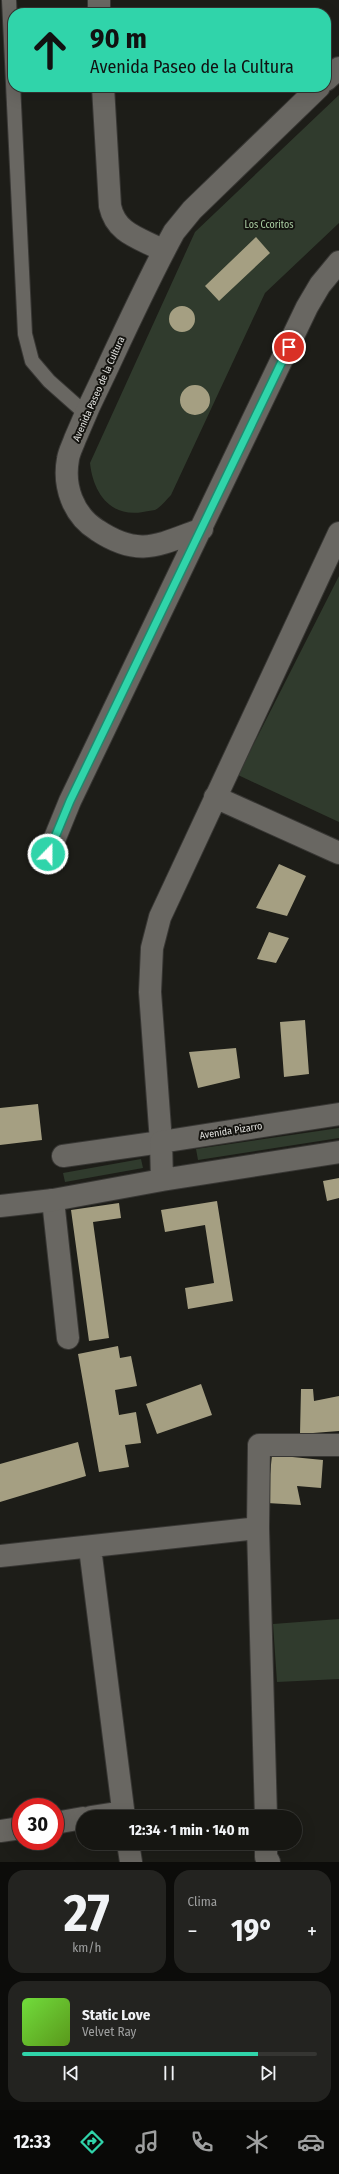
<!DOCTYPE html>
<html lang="es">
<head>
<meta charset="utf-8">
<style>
	:root { --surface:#161612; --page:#232320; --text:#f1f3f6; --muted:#9e9f9f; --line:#353532; --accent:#30d4aa }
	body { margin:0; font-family:"Fira Sans Condensed",sans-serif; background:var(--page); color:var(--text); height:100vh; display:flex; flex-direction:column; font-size:15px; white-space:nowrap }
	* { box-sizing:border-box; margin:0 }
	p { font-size:13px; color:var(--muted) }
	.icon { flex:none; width:22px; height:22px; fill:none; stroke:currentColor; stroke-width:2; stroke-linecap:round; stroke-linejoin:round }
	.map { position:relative; height:1862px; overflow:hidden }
	.drawer { display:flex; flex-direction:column; gap:8px; padding:8px; background:#0c0c0a; flex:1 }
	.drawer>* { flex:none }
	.banner { position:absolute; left:8px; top:8px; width:323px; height:84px; border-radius:16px; box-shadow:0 4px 16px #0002,0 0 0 1px var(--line); background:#30d4aa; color:#111; overflow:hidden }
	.speed { position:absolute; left:12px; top:1798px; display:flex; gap:8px; font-size:20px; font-weight:700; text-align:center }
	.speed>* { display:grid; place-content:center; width:52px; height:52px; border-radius:50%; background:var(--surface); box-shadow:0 4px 16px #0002,0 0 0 1px var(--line); line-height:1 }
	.speed .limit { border:6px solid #d22; background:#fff; color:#111 }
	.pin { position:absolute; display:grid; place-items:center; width:34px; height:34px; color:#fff; margin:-17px; border:2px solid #fff; border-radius:50%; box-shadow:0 1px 4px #0007 }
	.me { position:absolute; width:44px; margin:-22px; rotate:22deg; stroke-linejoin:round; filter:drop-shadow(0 0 3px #0008) }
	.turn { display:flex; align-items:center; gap:14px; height:84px; padding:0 16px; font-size:18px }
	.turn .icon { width:52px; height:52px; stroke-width:2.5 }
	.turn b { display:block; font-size:28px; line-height:34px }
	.big { font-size:30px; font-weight:700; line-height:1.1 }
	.drawer .tile { flex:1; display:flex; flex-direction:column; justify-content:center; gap:6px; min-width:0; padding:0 14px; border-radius:16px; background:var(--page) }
	.drawer .dial { align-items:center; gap:0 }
	.dial b { font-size:52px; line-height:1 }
	.song { display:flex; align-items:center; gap:12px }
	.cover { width:48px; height:48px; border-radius:6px; background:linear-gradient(135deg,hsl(100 70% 55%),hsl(90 70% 35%)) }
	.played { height:4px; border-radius:2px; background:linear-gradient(90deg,var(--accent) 80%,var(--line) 80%) }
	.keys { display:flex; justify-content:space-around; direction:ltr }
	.heat { display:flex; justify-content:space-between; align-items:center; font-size:22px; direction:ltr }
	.drawer .tiles { flex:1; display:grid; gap:8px; grid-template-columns:1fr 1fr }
	.tile:last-child { grid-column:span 2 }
	.trip { position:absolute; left:76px; top:1810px; width:226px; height:40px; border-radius:20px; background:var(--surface); box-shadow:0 4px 16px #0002,0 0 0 1px var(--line); font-weight:700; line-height:40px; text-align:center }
	.tabs { display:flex; height:64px; justify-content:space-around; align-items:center; background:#090907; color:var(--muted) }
	.tabs .icon { width:28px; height:28px }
	.tabs .selected { color:var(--accent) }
	.tabs b { font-size:18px; color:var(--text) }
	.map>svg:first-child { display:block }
	.green { fill:#303b2d }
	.building { fill:#a59f82 }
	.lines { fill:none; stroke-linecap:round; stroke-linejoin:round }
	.lane-casing { stroke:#383734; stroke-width:16 }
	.street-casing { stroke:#383734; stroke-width:24 }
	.secondary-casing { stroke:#383734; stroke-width:24 }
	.lane { stroke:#696762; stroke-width:14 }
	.street { stroke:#696762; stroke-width:22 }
	.secondary { stroke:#696762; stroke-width:22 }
	.route-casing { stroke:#1f8a6e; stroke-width:10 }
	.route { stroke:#30d4aa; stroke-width:7 }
	.labels { text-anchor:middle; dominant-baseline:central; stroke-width:4; stroke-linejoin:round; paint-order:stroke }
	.park-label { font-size:10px; fill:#aacea3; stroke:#14130f }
	.street-label { font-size:10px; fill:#e3e3e0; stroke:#14130f }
</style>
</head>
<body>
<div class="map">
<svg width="339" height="1862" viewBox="0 0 339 1862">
	<rect width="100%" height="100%" fill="#1d1d18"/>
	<path class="green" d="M339,95V223L265,293L171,495C166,500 161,507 155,510C151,511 146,511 143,512C110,518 93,492 90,463L195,232Z
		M339,576V822L238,775Z
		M339,1128V1138L198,1160L196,1149Z
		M141,1159L143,1168L65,1182L63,1173Z
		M339,1619V1679L277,1682L273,1624Z"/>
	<path class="building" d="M256,237L270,253L219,301L205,286Z
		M169 319a13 13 0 1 1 26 0a13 13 0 1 1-26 0Z
		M180 400a15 15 0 1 1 30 0a15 15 0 1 1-30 0Z
		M279,864L306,876L287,916L256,908Z
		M269,932L289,938L276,963L257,959Z
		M305,1020L309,1074L284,1077L280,1022Z
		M236,1048L240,1078L198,1088L189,1052Z
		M38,1104L42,1140L0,1145V1108Z
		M339,1178V1198L327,1201L323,1181Z
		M217,1201L233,1301L188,1309L185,1288L214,1283L205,1225L165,1232L161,1210Z
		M119,1203L121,1218L93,1222L109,1338L89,1341L71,1210Z
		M118,1346L120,1358L131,1356L137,1386L115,1390L119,1415L136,1412L141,1443L125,1445L129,1467L99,1472L78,1354Z
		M201,1384L212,1415L157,1434L146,1404Z
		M301,1389H313L314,1401L339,1396V1431L300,1434Z
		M78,1442L86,1476L0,1502V1464Z
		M272,1455L323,1460L321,1488L297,1486L301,1505L267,1503Z"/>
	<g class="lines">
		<defs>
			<path id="lane" d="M9,0L25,334L32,361L49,381L85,413"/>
			<path id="street" d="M99,0V13
				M326,80L339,68
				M103,87L110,206C116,234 140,238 164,251
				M202,529C158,545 139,558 97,530C73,515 63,486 68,459C69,452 73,445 75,439C84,417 94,395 105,373C127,326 149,278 174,232L192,210L319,87
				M215,797L339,853
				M48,855L70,801L307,307L320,285L339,262
				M63,1156L161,1142L150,992L152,948L160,917L339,533
				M53,1200L68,1338
				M90,1548L124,1817
				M0,1556L258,1528
				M91,1817L123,1812
				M266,1817L258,1528L259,1445H339
				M55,1823L83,1818
				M0,1831L21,1828
				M128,1843L131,1862
				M266,1843V1857L269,1862"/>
			<path id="secondary" d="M162,1180L161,1142L339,1114
				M0,1206L53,1200L162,1180L339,1152"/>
		</defs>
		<use href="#lane" class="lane-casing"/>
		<use href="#street" class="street-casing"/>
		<use href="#secondary" class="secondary-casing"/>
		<use href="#lane" class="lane"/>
		<use href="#street" class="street"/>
		<use href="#secondary" class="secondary"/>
	</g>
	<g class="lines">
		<defs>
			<path id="route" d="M48,854L70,801L289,347"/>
		</defs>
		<use href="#route" class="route-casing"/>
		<use href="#route" class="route"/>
	</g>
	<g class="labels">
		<g class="park-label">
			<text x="269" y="225">Los Ccoritos</text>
		</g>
		<g class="street-label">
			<text transform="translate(99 389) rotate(-66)">Avenida Paseo de la Cultura</text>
			<text transform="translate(231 1131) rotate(-9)">Avenida Pizarro</text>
		</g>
	</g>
</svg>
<div class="speed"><div class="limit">30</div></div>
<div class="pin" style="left:289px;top:347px;background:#d93025"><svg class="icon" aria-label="arrive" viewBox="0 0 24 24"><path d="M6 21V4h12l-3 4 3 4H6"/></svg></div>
<svg class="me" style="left:48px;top:854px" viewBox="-20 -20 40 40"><circle r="17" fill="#30d4aa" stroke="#fff" stroke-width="3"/><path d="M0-11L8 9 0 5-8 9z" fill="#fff"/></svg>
<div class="trip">12:34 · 1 min · 140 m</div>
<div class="banner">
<div class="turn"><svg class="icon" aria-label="ahead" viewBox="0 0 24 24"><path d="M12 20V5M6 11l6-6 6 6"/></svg><div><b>90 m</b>Avenida Paseo de la Cultura</div></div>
</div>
</div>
<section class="drawer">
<div class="tiles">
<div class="tile dial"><b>27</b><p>km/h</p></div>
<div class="tile"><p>Clima</p>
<div class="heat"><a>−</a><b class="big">19°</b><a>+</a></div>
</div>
<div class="tile">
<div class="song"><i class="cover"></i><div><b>Static Love</b><p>Velvet Ray</p></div></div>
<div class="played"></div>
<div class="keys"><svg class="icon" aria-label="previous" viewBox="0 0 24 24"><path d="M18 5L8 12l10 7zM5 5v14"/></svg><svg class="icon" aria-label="pause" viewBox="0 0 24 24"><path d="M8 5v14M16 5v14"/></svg><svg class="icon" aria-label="next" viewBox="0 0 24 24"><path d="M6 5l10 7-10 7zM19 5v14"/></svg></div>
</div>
</div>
</section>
<nav class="tabs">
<b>12:33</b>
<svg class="icon selected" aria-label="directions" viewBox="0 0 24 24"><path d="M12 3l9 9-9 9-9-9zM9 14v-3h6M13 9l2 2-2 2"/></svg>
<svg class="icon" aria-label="music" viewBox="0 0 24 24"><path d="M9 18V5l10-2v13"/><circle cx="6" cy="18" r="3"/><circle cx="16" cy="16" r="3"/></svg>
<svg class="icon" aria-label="phone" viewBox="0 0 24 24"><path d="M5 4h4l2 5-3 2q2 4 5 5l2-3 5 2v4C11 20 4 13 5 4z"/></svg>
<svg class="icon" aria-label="climate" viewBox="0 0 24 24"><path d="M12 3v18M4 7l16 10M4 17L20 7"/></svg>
<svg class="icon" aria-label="car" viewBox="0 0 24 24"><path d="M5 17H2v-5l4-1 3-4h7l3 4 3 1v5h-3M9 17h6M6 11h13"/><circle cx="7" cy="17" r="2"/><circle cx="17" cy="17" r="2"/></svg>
</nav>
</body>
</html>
